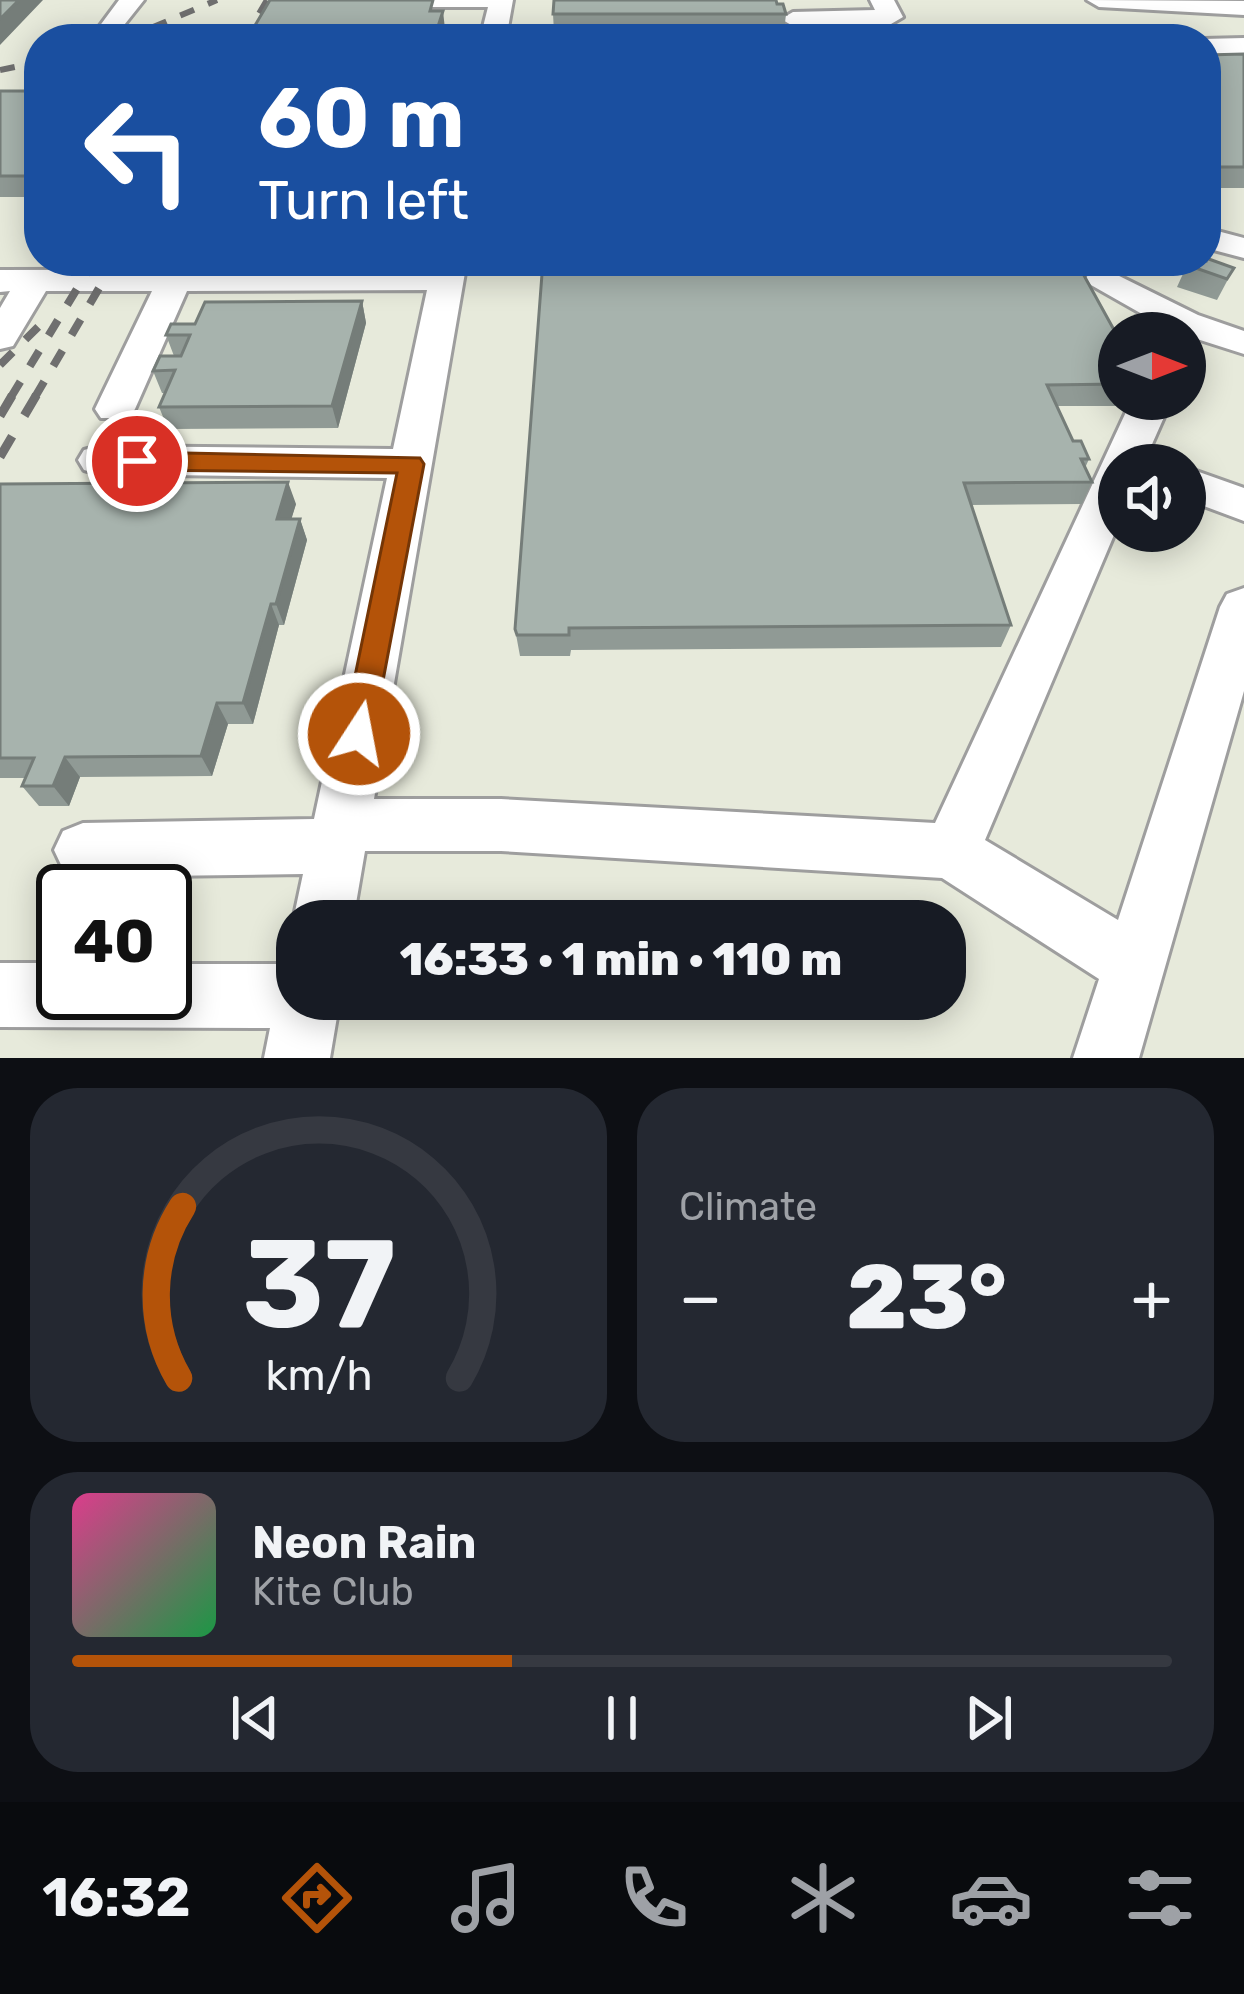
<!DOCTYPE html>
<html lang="en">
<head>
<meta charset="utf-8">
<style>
	:root { --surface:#171b24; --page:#242831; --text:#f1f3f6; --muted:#9ea1a6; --line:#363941; --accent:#b45309 }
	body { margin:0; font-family:Rubik,sans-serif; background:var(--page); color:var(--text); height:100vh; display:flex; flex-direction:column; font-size:45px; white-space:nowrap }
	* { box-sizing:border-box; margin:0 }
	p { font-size:39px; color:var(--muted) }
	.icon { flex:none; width:66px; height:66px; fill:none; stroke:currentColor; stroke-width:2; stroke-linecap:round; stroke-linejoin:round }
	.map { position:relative; height:1058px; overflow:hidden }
	.sheet { display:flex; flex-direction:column; gap:30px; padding:30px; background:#0d0f14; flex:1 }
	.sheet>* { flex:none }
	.banner { position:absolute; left:24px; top:24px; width:1197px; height:252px; border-radius:48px; box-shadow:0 6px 30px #0003; background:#1a4fa0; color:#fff; overflow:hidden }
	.needle { width:78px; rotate:90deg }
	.buttons { position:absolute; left:1098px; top:312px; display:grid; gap:24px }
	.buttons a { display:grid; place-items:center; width:108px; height:108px; border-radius:50%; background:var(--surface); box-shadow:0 6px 30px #0003; font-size:60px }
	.speed { position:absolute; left:36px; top:864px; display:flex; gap:24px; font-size:60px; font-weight:700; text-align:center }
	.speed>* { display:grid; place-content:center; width:156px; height:156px; border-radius:50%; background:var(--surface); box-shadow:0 6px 30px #0003; line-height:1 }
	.speed .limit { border:6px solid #111; border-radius:18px; background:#fff; color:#111 }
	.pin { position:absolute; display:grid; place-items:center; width:102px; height:102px; color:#fff; margin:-51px; border:6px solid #fff; border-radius:50%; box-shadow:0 3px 12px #0007 }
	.me { position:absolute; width:132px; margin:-66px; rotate:11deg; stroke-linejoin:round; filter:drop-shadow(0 0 9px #0008) }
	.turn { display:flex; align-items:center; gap:42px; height:252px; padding:0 36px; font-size:54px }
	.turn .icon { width:156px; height:156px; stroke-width:2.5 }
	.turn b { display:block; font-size:84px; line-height:102px }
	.big { font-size:90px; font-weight:800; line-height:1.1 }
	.sheet .card { flex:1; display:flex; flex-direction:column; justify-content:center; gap:18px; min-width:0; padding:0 42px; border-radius:48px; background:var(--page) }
	.sheet .dial { align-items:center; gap:0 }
	.dial svg { height:312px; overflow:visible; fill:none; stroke:var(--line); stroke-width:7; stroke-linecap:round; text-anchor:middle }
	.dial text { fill:var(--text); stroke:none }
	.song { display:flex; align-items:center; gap:36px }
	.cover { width:144px; height:144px; border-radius:18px; background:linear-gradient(135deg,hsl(330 70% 55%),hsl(140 70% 35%)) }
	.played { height:12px; border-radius:6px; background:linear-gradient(90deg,var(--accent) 40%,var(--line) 40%) }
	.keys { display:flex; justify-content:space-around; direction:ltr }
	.heat { display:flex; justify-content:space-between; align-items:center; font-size:66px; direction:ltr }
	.sheet .tiles { flex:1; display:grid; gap:30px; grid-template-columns:1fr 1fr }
	.card:last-child { grid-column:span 2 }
	.trip { position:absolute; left:276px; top:900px; width:690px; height:120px; border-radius:48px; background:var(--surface); box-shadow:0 6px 30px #0003; font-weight:800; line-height:120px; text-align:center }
	.tab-bar { display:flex; height:192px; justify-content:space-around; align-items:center; background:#090b0e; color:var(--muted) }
	.tab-bar .icon { width:84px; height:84px }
	.tab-bar .active { color:var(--accent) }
	.tab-bar b { font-size:54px; color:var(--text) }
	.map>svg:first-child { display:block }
	.industrial { fill:#e7eadb; fill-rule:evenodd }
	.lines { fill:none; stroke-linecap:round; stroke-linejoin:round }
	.minor-casing { stroke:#9e9e9e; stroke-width:6 }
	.minor { fill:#fff; fill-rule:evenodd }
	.rail-far2 { stroke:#6f6f6f; stroke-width:6; stroke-dasharray:15 15; stroke-linecap:butt }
	.rail-far1 { stroke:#6f6f6f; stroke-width:8; stroke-dasharray:18 18; stroke-linecap:butt }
	.rail { stroke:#6f6f6f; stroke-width:9; stroke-dasharray:24 24; stroke-linecap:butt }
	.wall { fill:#909a95 }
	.shaded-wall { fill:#757d79 }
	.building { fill:#a7b3ad; stroke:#757d79; stroke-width:3 }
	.route { fill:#b45309; stroke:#753606; stroke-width:3 }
</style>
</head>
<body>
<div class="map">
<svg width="1244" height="1058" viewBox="0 0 1244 1058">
	<rect width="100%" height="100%" fill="#e8f1ef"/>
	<path class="industrial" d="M0,0H1244V1058H0ZM39,39H1206V261H39ZM1119,333H1185V399H1119ZM1119,465H1185V531H1119ZM63,891H165V993H63ZM297,921H945V999H297Z"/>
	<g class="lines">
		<defs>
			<path id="minor" d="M119,0H144L113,39H90Z
				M411,0H513L506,39H480L488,7H423Z
				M870,0H894L903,17L891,24L793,26L781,19L793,12L875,10Z
				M1087,0L1244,1V15L1099,7Z
				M1244,38V54H1206L1203,39Z
				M1206,228L1244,238V258L1206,248Z
				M433,261H467L374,799H501L935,823L1132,399H1172L1149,451L1163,465H1119V523L985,840L1118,920L1220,607L1227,594L1244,588V691L1139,1058H1073L1099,979L942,878L501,851H365L353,921H297V931L293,921L303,874L83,877L63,869L54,850L63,831L83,823L314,819L387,478L99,474L84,470L78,460L84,450L99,446L393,449L427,290L187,291L135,409L129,418H101L95,409L152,291H46L13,346L0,349V308L10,291L0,292V270L431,269Z
				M1103,268L1198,315L1244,331V354L1172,331L1091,285L1086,278L1091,271Z
				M1185,467L1244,488V521L1185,499Z
				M0,963H63V993H165V964H297V999H340L330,1058H264L270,1028L0,1027Z"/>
		</defs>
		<use href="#minor" class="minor-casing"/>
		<use href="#minor" class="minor"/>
		<path class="rail-far2" d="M125,39L217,0
			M244,39L267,0
			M0,70L39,62"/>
		<path class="rail-far1" d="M0,365L47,318
			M11,397L94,261
			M35,397L115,261"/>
		<path class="rail" d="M0,416L13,394
			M0,457L37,394"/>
	</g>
	<path class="wall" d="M777,4L786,14L784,32H554L553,14Z
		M1244,54V188H1206V55Z
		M0,91H39V197H0Z
		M1187,265L1234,268L1217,300L1177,287Z
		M362,301L366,323L338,428L168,429L159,407L165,393H162L153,371L174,356L166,335L195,324Z
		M1119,339V399H1137L1134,406H1057L1073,441L1089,459L1085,468L1092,482L1082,504L971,505L1011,625L1001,647L571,650L570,656H520L515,629Z
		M0,484L296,504L291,519H300L307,540L284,625H279L253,724H228L212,776L80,777L69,806H39L22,786L26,778H0Z"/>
	<path class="shaded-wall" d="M19,0H43L0,45V19Z
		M443,11L445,29L442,39H434Z
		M362,301L366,323L338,428L332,406Z
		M288,482L296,504L285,540L277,519Z
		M300,519L307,540L284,625L276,604Z
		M271,604L279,625L253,724L243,703Z
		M217,703L228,724L212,776L201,756Z
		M65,757L80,777L69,806L53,786Z"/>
	<path class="building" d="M0,0H19L0,19Z
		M270,0H433L430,11H443L434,39H247Z
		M554,0H776L777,4H783L786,14H553Z
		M1244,54V167H1206V55Z
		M0,91H39V176H0Z
		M1206,258L1234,268L1227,279L1187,265L1190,261H1206Z
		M543,261H1076L1119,339V384L1047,385L1073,441H1081L1089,459H1081L1092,482L964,483L1011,625L569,628V635H517L515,629Z
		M362,301L332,406L159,407L175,370L153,371L160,356H181L190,335H166L171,324H195L205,302Z
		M288,482L277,519H300L276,604H271L243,703H217L201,756L65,757L53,786H22L34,758H0V484Z"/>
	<path class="route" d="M137,452L420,458L424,464L371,744H348L343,734L397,473L137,470L124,461Z"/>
</svg>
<div class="buttons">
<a><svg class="needle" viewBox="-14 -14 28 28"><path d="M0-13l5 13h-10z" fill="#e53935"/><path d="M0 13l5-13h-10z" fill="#9ea1a6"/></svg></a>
<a><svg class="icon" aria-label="sound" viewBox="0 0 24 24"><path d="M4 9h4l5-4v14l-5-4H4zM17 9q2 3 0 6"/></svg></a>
</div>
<div class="speed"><div class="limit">40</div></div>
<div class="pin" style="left:137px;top:461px;background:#d93025"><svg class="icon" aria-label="arrive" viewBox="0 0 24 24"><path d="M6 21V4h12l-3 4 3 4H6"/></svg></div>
<svg class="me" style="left:359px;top:734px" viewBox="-20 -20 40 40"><circle r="17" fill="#b45309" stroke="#fff" stroke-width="3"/><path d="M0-11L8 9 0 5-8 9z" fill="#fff"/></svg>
<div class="trip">16:33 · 1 min · 110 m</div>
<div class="banner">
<div class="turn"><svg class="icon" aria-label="left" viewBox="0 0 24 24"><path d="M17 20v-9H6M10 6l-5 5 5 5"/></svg><div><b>60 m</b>Turn left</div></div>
</div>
</div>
<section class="sheet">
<div class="tiles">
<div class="card dial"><svg viewBox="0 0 100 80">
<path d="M14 69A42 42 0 1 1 86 69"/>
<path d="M14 69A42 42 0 0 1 15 25" stroke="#b45309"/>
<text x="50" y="56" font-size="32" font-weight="700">37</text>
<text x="50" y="72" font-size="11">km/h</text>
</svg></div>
<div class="card"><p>Climate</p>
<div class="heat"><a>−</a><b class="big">23°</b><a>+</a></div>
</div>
<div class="card">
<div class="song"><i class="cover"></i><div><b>Neon Rain</b><p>Kite Club</p></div></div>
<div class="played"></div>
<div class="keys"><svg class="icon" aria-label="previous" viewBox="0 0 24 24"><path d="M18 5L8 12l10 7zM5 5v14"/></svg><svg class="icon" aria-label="pause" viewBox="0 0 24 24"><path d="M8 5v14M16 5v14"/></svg><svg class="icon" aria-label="next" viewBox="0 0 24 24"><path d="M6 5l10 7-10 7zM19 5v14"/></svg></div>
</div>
</div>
</section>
<nav class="tab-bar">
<b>16:32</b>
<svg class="icon active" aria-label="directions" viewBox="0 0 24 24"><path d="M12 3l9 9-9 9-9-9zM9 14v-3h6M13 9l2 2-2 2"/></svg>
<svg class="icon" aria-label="music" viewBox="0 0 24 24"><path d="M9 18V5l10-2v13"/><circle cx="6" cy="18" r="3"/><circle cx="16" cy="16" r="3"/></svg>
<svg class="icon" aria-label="phone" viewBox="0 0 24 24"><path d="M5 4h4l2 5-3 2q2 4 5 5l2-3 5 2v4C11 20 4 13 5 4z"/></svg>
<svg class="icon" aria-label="climate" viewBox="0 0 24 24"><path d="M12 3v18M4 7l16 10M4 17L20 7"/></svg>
<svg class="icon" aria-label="car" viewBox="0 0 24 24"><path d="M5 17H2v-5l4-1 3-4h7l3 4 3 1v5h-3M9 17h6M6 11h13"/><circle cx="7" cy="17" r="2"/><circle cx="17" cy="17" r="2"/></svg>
<svg class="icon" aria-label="filters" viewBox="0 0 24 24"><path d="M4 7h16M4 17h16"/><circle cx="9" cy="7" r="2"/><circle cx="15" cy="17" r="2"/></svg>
</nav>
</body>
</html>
